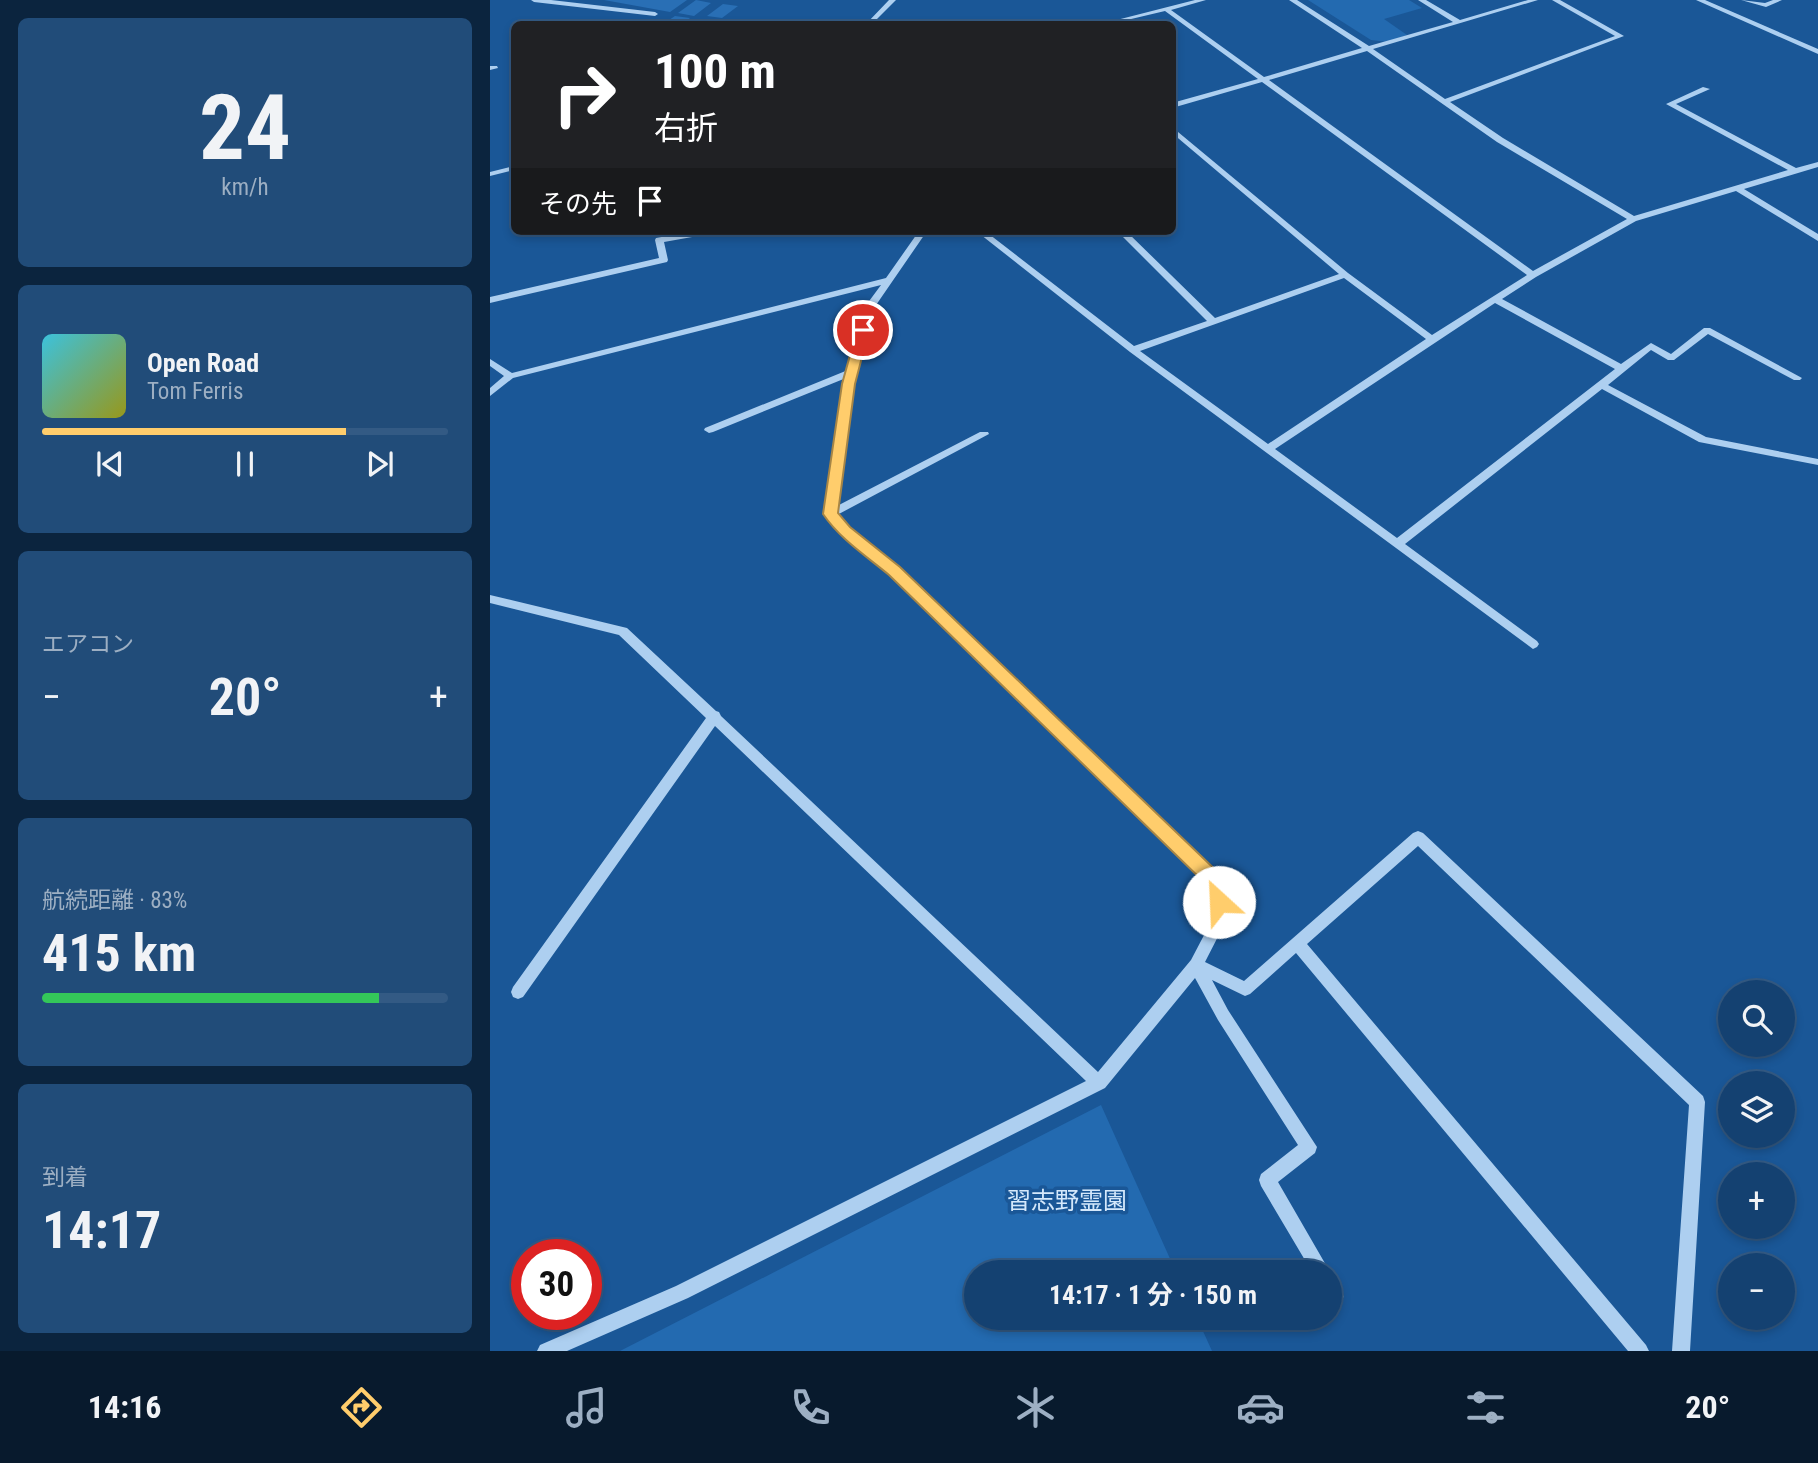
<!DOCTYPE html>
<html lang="ja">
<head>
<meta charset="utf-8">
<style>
	:root { --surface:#144171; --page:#214c79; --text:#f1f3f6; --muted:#9dafc3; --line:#335a84; --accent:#ffcd6c }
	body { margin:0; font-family:"Roboto Condensed","Noto Sans JP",sans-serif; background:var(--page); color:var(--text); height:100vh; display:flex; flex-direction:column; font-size:26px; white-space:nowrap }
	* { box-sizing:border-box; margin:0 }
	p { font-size:23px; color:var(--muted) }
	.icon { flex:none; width:38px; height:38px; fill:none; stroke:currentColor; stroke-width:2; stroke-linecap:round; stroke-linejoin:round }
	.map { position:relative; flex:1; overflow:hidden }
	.details { display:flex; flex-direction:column; gap:18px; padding:18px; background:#0b243e; width:490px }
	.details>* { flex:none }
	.top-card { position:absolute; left:21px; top:21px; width:665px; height:214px; border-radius:10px; box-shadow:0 4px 10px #0003,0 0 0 2px var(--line); background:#202124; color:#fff; overflow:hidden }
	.controls { position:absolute; left:1228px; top:980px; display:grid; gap:14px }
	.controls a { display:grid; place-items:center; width:77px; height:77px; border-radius:50%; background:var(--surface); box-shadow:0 4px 10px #0003,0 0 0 2px var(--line); font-size:35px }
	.speed { position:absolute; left:21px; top:1239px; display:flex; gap:14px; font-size:35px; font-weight:700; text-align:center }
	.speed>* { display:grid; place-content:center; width:91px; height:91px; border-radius:50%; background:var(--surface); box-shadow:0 4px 10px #0003,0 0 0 2px var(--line); line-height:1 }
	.speed .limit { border:10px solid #d22; background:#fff; color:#111 }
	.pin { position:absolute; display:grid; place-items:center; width:60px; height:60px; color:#fff; margin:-30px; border:4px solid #fff; border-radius:50%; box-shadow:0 2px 7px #0007 }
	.me { position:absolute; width:77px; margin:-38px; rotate:335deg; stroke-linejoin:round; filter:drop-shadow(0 0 5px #0008) }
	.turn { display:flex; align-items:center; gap:24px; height:147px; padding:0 28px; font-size:32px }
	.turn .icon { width:91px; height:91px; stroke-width:2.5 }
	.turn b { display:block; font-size:49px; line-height:60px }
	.then { display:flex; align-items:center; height:66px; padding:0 28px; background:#0003; gap:14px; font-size:26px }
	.big { font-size:52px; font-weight:700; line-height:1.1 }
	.details .tile { flex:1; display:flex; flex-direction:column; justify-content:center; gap:10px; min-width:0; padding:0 24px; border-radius:10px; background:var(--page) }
	.details .dial { align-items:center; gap:0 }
	.dial b { font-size:91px; line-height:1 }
	.song { display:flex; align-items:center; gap:21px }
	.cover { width:84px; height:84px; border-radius:10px; background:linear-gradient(135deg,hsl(190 70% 55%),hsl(60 70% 35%)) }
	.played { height:7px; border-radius:4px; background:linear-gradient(90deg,var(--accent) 75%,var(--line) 75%) }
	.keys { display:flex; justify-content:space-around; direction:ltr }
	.heat { display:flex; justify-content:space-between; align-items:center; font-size:38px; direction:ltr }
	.charge { height:10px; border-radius:5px; background:linear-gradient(90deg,#34c759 83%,var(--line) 0) }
	.trip { position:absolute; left:474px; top:1260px; width:378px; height:70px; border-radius:35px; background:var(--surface); box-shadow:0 4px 10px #0003,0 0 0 2px var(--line); font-weight:700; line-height:70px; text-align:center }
	.dock { display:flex; height:112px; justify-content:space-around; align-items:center; background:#081a2d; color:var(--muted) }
	.dock .icon { width:49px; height:49px }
	.dock .selected { color:var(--accent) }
	.dock b { font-size:32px; color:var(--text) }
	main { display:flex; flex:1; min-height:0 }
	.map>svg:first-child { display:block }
	.green { fill:#236ab0 }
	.building { fill:#296fb5 }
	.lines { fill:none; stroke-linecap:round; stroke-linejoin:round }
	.minor { fill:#adcff0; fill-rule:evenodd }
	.route { fill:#ffcd6c; stroke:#a68546; stroke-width:2 }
	.labels { text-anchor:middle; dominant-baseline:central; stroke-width:7; stroke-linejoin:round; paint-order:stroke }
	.near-park-label { font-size:24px; fill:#d4e8fb; stroke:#1a5797 }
</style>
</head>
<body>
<main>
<section class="details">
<div class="tile dial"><b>24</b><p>km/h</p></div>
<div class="tile">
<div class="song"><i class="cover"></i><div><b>Open Road</b><p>Tom Ferris</p></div></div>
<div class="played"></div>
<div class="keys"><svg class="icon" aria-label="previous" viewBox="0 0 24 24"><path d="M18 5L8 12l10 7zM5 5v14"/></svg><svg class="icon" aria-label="pause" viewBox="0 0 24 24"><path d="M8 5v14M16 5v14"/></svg><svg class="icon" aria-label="next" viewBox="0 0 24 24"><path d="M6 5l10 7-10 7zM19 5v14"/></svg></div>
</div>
<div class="tile"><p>エアコン</p>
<div class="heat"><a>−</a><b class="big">20°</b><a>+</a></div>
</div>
<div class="tile"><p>航続距離 · 83%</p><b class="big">415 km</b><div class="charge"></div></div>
<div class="tile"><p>到着</p><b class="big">14:17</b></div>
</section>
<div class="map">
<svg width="1328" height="1351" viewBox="0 0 1328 1351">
	<rect width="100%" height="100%" fill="#1a5797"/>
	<path class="green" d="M818,0H919L932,8L894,19L917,35L898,42L881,40Z
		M611,1105L686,1272H486V1318H707L722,1351H130Z"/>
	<path class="building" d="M114,0H197L180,12Z
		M206,0L221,3L204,16L188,13Z
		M233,4L248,6L232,18L217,16Z
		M185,16L200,18L192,24H173Z"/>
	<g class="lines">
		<path class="minor" d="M41,0H61L165,12L168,14L165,16L44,2Z
			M399,0H406L382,24H376Z
			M705,0H716L681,10L774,77L872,48L799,0H807L879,46L963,22L928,0H936L970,20L1038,0H1048L883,49L955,99L1125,36L1062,0H1070L1134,36L960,102L1013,138L1144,216L1298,170L1176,104L1213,87L1220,89L1186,104L1306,168L1328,162V167L1254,189L1328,234V241L1246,191L1146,221L1046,277L1012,299L1131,364L1161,343L1181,354L1214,328H1220L1312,378L1310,380H1304L1218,334L1184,360H1178L1161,350L1118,385L1216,437L1328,459V465L1209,442L1112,389L915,544L1047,641L1049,644L1047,647L1043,649L640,352L486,231H495L644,346L717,321L627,231H636L725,318L849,274L682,133V127L858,273L942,335L1037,275L772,82L682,108V103L768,79L675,11L620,24H611ZM877,51L1007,142L1137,219L1043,271L779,80ZM854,278L936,339L778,444L650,351ZM1005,303L1125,369L907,538L785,449Z
			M1206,0H1215L1328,49V54Z
			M1251,0L1275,3L1283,0H1292L1276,7Z
			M0,66H7L8,68L0,70Z
			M24,166V170L0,176V172Z
			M205,231H223L219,234L174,242L178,260L177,262L0,303V297L169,258L165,240L166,238Z
			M429,231H437L384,308L364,384L347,506L490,432H498L499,434L347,515L359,528L409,568L733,881L735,885L737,919L715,962L754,981L923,833L928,831L933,833L1213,1096L1215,1102L1200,1351H1182L1199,1105L928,846L817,944L1156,1345L1159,1351H1138L806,953L760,994L755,996L722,980L738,1010L827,1147L825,1153L788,1182L840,1272H822L771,1186L769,1180L771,1174L808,1145L728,1020L705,978L615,1088L198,1298L77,1351H47L50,1345L186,1286L596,1081L225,726L33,997L28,999L23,997L21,992L23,987L216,718L129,635L0,603V595L137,628L226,711L229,712L231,716L608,1072L701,960L723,918L721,888L401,574L351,534L336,517L335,514L356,378L223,432L219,433L214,430L215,428L358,370L374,308L391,285L23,378L0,396V388L14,376L0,366V359L22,373L396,278Z
			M840,1278L846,1281L854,1296L851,1302L845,1305L840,1303Z"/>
	</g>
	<path class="route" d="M373,326L379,330L365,384L348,513L360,527L410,567L735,879L739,902L736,908L729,910L723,908L720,888L399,575C376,556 350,539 333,514L352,384L367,330Z"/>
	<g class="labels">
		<g class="near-park-label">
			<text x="577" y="1201">習志野霊園</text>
		</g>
	</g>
</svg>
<div class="controls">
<a><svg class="icon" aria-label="search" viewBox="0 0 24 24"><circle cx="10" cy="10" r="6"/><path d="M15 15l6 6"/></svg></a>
<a><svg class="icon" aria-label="layers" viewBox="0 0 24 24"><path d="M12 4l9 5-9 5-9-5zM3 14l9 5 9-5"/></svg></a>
<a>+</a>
<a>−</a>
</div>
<div class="speed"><div class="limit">30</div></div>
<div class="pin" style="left:373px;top:330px;background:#d93025"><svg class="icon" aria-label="arrive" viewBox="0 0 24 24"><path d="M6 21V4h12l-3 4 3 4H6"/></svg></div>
<svg class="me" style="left:729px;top:902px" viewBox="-20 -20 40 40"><circle r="19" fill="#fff"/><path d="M0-13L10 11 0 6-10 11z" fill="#ffcd6c"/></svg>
<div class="trip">14:17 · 1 分 · 150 m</div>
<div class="top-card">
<div class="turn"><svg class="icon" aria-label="right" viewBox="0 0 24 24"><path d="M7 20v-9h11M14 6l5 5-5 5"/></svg><div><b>100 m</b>右折</div></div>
<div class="then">その先<svg class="icon" aria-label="arrive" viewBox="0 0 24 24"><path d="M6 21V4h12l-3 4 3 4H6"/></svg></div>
</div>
</div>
</main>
<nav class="dock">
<b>14:16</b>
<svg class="icon selected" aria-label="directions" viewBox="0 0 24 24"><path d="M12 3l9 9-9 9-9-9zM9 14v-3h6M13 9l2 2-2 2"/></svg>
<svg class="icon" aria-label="music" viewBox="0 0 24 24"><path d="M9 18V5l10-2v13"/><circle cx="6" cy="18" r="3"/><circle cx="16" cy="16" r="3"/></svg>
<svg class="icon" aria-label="phone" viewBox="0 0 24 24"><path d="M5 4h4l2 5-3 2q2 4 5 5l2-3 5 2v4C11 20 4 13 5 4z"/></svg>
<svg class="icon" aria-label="climate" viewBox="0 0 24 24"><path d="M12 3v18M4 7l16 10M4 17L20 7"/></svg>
<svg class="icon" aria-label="car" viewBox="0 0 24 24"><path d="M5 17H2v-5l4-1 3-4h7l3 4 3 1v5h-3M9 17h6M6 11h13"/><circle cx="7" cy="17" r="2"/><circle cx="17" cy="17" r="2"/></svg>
<svg class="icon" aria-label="filters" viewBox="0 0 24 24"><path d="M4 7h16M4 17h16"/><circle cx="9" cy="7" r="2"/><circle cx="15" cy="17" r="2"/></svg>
<b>20°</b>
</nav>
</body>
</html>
